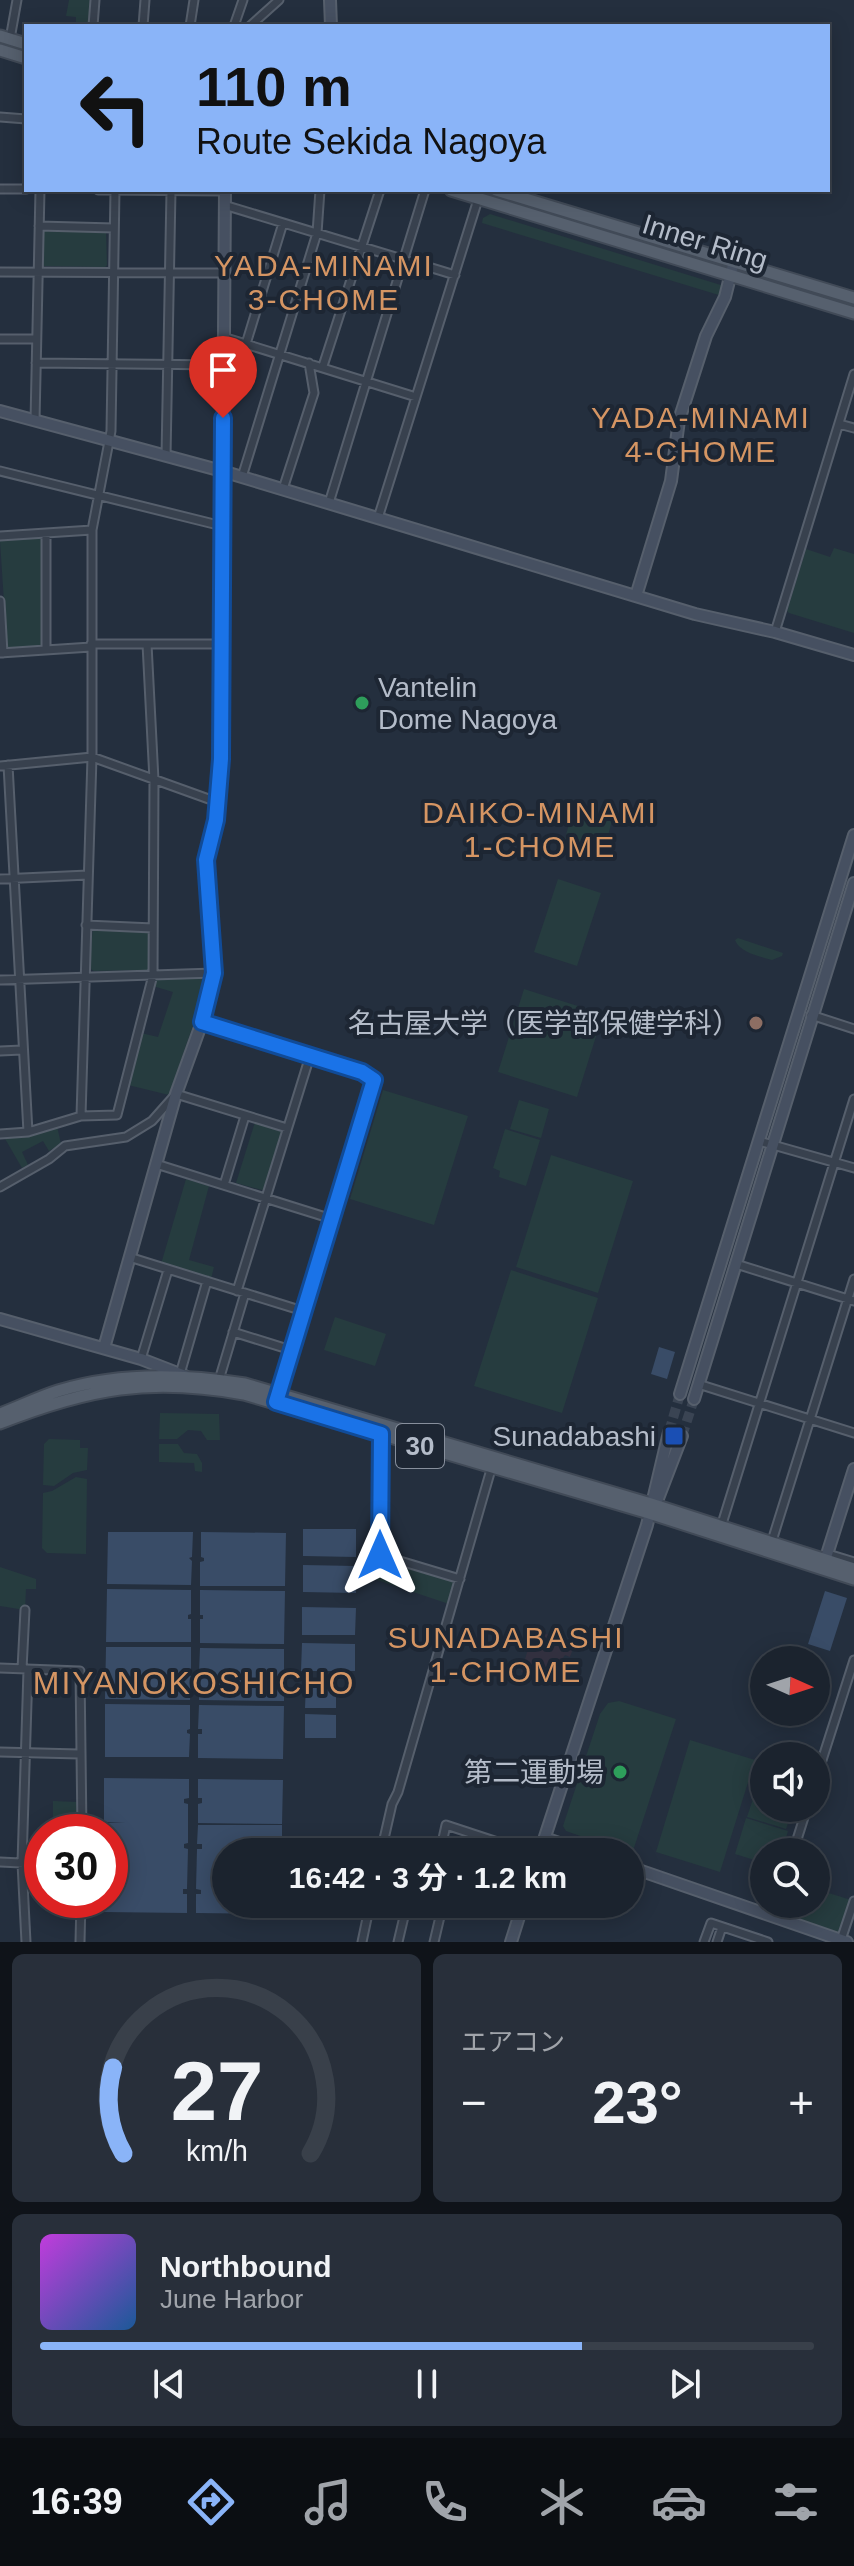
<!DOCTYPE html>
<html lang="ja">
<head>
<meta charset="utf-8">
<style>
	:root { --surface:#1b232e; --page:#282f3a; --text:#f1f3f6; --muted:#a0a4aa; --line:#39404a; --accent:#8ab4f8 }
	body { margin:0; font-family:Arial,"Noto Sans JP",sans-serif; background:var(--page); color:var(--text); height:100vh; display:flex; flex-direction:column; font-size:30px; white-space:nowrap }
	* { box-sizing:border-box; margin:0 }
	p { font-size:26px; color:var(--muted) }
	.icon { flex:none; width:44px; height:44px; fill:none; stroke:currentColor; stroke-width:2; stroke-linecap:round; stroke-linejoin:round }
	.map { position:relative; height:1942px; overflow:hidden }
	.details { display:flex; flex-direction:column; gap:12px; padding:12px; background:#0f1319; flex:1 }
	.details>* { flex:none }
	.banner { position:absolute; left:24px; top:24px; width:806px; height:168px; border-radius:0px; box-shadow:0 4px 20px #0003,0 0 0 2px var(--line); background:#8ab4f8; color:#111; overflow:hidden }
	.needle { width:52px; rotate:93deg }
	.fabs { position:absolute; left:750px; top:1646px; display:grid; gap:16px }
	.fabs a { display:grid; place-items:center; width:80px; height:80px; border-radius:50%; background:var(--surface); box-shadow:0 4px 20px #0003,0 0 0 2px var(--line); font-size:40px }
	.speed { position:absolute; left:24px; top:1814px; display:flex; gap:16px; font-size:40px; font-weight:700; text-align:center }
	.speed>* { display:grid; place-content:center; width:104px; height:104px; border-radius:50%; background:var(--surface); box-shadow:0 4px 20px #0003,0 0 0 2px var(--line); line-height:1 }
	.speed .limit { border:12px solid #d22; background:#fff; color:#111 }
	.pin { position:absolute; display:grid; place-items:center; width:68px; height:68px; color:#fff; margin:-82px -34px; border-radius:50% 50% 50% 0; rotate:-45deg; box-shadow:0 0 8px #0007 }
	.pin .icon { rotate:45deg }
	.me { position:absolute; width:88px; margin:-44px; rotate:0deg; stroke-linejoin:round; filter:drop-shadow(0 0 6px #0008) }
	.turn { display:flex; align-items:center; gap:28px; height:168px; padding:0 40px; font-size:36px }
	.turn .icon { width:104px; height:104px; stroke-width:2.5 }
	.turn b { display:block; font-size:56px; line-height:68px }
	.big { font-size:60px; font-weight:700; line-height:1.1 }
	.details .card { flex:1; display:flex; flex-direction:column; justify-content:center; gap:12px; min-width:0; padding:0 28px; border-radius:12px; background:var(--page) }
	.details .dial { align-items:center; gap:0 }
	.dial svg { height:208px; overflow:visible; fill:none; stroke:var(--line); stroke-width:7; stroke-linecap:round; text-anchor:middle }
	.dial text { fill:var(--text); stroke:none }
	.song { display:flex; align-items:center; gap:24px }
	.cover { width:96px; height:96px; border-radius:12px; background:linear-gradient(135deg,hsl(290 70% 55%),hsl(210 70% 35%)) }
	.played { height:8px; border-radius:4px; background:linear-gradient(90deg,var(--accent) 70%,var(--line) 70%) }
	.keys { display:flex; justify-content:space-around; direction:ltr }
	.heat { display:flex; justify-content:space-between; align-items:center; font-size:44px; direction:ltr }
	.details .tiles { flex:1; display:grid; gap:12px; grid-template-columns:1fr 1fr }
	.card:last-child { grid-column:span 2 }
	.trip { position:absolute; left:212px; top:1838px; width:432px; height:80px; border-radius:40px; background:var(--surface); box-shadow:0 4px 20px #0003,0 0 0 2px var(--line); font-weight:700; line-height:80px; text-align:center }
	.tabs { display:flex; height:128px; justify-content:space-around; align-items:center; background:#0b0e12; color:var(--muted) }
	.tabs .icon { width:56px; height:56px }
	.tabs .current { color:var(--accent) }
	.tabs b { font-size:36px; color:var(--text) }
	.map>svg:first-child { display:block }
	.medical { fill:#32303f }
	.green { fill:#263c3f }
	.water { fill:#394c67 }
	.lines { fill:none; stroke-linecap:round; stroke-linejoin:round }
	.secondary-tunnel { stroke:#3a4453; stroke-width:10; stroke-dasharray:10 5; stroke-linecap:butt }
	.street-casing { stroke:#565f6c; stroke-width:11 }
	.secondary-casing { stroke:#565f6c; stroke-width:14 }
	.primary-casing { stroke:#414a57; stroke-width:15 }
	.street { stroke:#38414e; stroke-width:7 }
	.secondary { stroke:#465061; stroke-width:10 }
	.primary { stroke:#56606e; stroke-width:11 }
	.route-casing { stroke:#114b97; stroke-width:20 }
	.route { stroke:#1a73e8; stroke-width:14 }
	.leisure-dot { fill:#2e9e5b; stroke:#1d2633; stroke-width:3 }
	.education-dot { fill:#8d6e63; stroke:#1d2633; stroke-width:3 }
	.transit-dot { fill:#1a4fb4; stroke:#1d2633; stroke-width:3 }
	.labels { text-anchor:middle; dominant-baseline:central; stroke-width:8; stroke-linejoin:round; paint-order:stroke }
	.shield { fill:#1d2633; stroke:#878f9c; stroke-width:2 }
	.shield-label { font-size:26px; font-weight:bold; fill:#b4bcc9 }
	.street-label { font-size:28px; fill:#b4bcc9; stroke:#1d2633 }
	.poi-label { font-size:28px; fill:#b4bcc9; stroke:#1d2633; text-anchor:end }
	.neighbourhood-label { font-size:30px; letter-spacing:2px; fill:#d59563; stroke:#1d2633 }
	.quarter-label { font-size:32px; letter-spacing:2px; fill:#d59563; stroke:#1d2633 }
</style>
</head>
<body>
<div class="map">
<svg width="854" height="1942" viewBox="0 0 854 1942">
	<rect width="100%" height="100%" fill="#242f3e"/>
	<path class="medical" d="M534,1630L575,1643L570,1657L565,1655L560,1662L559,1672L565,1674L562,1685L521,1672Z"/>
	<path class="green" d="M69,0H92L90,26H76V17L66,16Z
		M490,214L724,286L722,296L482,223L483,218Z
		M44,229L106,231L107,265L105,267L42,266L40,265L41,231Z
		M41,537L43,643L40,647L9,649L7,648L0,541Z
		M834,548L854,554V633L789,613L787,611L806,549L830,557Z
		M573,809L612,821L602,857L563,846Z
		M558,879L601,893L577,966L534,952Z
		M93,928L148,931L151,934V966L148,970L94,971L89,968Z
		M738,938L783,953L782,956L772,960C759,956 740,953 735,940Z
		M205,976L208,982L169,1095L128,1085L141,1033L158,1037L173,992L153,986L157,978Z
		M524,989L603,1014L577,1097L498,1072Z
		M383,1090L468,1116L434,1225L350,1199Z
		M519,1100L549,1109L541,1138L510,1129Z
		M255,1122L282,1132L264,1190H262L236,1183Z
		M57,1126L61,1144L49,1151L43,1141L22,1152L28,1165L22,1168L4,1137L29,1135Z
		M505,1129L540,1140L526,1186L499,1177L500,1171L493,1168Z
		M551,1155L633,1181L598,1293L516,1267Z
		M186,1179L209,1186L189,1260L214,1267L211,1279L161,1264Z
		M511,1270L598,1298L562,1413L474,1386Z
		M335,1317L386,1334L375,1366L324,1350Z
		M160,1413L219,1414L220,1440H207L201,1431L188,1430L177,1439H159Z
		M49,1439L80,1440V1448H88L87,1470L73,1473L54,1486L43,1485L44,1444Z
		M159,1444H178L184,1453L197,1454L202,1463V1472L195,1471L194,1463L159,1462Z
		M76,1477L87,1479L86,1554L47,1553L42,1548L43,1493L52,1491Z
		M377,1557L453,1580L454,1585L449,1604L377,1580Z
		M0,1567L36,1579V1589H26L25,1610L0,1606Z
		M619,1701L676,1719L632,1854L566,1831L563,1826L600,1714L608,1703Z
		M690,1740L755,1760L720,1872L656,1852Z
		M764,1766V1808H793L786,1829L747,1817Z
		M53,1801L78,1802V1832H53Z
		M746,1818L788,1831L782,1852H764V1863L735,1854Z
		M816,1889L851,1900L840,1933L781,1913L783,1904H816Z"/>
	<path class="water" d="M659,1347L675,1352L667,1379L651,1374Z
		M303,1529H356V1557L303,1556Z
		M108,1532H193L192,1557L189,1558L192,1561L191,1585L107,1584Z
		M201,1532L286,1533L285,1586H200V1562L204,1561V1558L201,1557Z
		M303,1565L356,1566V1593L303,1592Z
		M107,1589L191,1590V1614L188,1615V1619H191V1642H106Z
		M200,1590L285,1591L284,1644L200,1643V1619H203V1615H200Z
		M825,1591L847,1598L830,1651L808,1644Z
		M302,1607L356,1608L355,1635H302Z
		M302,1643L355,1644V1671H301Z
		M106,1647H191V1672L188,1675L191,1676L190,1700L105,1699Z
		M200,1648L284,1649V1701L199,1700V1676H203L202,1672H199Z
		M306,1685H336V1708H305Z
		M105,1704L190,1705V1729L187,1730V1733L190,1734L189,1757H105Z
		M199,1705L284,1706L283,1759L198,1758V1734H202V1729H198Z
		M305,1714L336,1715V1738H305Z
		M104,1778L189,1779V1798L184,1799V1803L188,1804V1843L184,1844V1848L188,1849L187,1889H183V1894H187V1913L103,1912V1900H110V1832H104V1823H125L104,1822Z
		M198,1779L283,1780L282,1824L198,1823V1804L202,1803V1798H198Z
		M198,1825H282V1852H226V1868L219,1869L226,1870V1904H281V1914L196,1913V1894H201V1890L196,1889L197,1849H202V1844H197Z"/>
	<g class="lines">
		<path class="secondary-tunnel" d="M669,1432L680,1394
			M682,1436L694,1399"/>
		<defs>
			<path id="street" d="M93,26L95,0
				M143,26L145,0
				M190,26L194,0
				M234,26L243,0
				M250,26L279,0
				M10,39L17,0
				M0,117L26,119
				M0,189H26
				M98,190L225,191
				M224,205L455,275
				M39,226L114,228
				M0,272L224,273
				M223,337L416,397
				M0,339H36
				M246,344L283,223
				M36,363L223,365
				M323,366L380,190
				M35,421L40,190
				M839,424L854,428
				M166,456L171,191
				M0,471L222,526
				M242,477L317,233L320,190
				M283,489L314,393L309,363
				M329,503L425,190
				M378,518L481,190
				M0,536L92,530
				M0,601L3,653
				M775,632L854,374
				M91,644H223
				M46,650V533
				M0,653L91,647
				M8,765L28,1132
				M0,766L92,757L217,802
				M0,879L88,875
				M86,925L153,928
				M0,980L214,973
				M811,1015L854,1029
				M202,1022L362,1072L374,1080L277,1396
				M0,1051L22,1050
				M81,1116L92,757V530L111,431L115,190
				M0,1134L28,1132L81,1116L117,1115L153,975L154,780L147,644
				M759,1141L854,1168
				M156,1164L332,1219
				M224,1185L245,1116
				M0,1187L49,1159L65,1146L126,1137L152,1121L176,1094L287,1128
				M129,1257L303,1311
				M736,1264L854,1301
				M237,1291L310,1056
				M233,1332L291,1350
				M141,1359L168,1270
				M180,1374L207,1281
				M219,1380L245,1293
				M698,1384L854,1433
				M381,1434L380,1555L460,1579
				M721,1527L854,1099
				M771,1544L854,1279
				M828,1554L854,1562
				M0,1668L80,1671L82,1832
				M22,1669L25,1610
				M0,1752L79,1754
				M816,1779L854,1660
				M381,1852L392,1804L398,1792L492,1466
				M440,1852L446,1825L528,1852
				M793,1852L807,1808
				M0,1862L42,1864
				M772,1916L776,1904
				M841,1940L854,1901
				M26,1942L22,1863L28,1670
				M80,1942L81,1900
				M362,1942L370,1904
				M398,1942L407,1904
				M434,1942L443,1904
				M704,1942L711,1923L768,1942
				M717,1942L722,1927"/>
			<path id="secondary" d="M330,0L331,26
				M0,411L222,471L695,614L775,632L854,655
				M636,596L671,481L679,420L706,336L725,297L734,261
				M0,1319L141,1359L185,1376
				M104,1348L176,1094L202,1022L213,981L206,860L216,820L221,759L225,190
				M680,1394L854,835
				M694,1399L854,883
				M657,1501L682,1436
				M823,1567L854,1469
				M545,1838L585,1852
				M540,1852L647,1525L669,1432
				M630,1867L847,1942
				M511,1942L523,1904"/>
			<path id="primary" d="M0,36L26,44
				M0,50L26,58
				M451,190L854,313
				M496,190L854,298
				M0,1414C19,1407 39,1397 58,1391C119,1372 183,1374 245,1384L651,1504L854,1569
				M0,1423C89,1388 150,1377 244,1394L649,1513L854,1579"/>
		</defs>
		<use href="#street" class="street-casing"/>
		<use href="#secondary" class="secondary-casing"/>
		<use href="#primary" class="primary-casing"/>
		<use href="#street" class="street"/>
		<use href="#secondary" class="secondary"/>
		<use href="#primary" class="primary"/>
	</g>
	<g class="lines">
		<defs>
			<path id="route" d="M223,418L221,759L216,820L206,860L214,973L202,1022L362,1072L374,1080L276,1402L381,1434L380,1555"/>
		</defs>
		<use href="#route" class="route-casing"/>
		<use href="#route" class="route"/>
	</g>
	<g class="leisure-dot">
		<circle cx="362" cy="703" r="8"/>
		<circle cx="620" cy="1772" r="8"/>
	</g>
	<circle class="education-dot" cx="756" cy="1023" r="8"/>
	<rect class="transit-dot" x="664" y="1426" width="20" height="20" rx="4"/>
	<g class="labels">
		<rect class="shield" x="396" y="1424" width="48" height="44" rx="6"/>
		<g class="shield-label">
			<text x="420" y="1446">30</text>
		</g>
		<g class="street-label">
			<text transform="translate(705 242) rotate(17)">Inner Ring</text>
		</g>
		<g class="poi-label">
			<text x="378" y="687" text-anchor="start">Vantelin<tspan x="378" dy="32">Dome Nagoya</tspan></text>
			<text x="740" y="1023">名古屋大学（医学部保健学科）</text>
			<text x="656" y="1436">Sunadabashi</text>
			<text x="604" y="1772">第二運動場</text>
		</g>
		<g class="neighbourhood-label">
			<text x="324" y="265">YADA-MINAMI<tspan x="324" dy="34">3-CHOME</tspan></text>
			<text x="701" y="417">YADA-MINAMI<tspan x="701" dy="34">4-CHOME</tspan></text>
			<text x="540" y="812">DAIKO-MINAMI<tspan x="540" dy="34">1-CHOME</tspan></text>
			<text x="506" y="1637">SUNADABASHI<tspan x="506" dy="34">1-CHOME</tspan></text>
		</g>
		<g class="quarter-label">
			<text x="194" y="1683">MIYANOKOSHICHO</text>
		</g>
	</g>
</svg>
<div class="fabs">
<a><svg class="needle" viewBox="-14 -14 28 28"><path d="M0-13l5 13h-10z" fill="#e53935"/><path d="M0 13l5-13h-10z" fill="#a0a4aa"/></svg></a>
<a><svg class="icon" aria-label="sound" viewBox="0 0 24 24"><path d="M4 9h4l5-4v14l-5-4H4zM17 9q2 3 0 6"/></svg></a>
<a><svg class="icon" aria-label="search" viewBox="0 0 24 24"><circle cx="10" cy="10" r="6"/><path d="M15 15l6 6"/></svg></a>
</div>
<div class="speed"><div class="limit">30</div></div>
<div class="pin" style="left:223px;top:418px;background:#d93025"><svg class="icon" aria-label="arrive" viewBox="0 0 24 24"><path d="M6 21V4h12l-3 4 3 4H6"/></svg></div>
<svg class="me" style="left:380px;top:1555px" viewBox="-20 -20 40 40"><path d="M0-17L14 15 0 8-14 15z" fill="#1a73e8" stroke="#fff" stroke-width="4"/></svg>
<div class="trip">16:42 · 3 分 · 1.2 km</div>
<div class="banner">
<div class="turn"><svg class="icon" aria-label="left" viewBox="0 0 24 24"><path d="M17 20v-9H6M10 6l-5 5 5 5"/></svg><div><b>110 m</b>Route Sekida Nagoya</div></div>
</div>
</div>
<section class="details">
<div class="tiles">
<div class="card dial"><svg viewBox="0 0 100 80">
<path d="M14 69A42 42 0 1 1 86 69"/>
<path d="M14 69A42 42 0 0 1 10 36" stroke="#8ab4f8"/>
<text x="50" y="56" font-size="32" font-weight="700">27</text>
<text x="50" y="72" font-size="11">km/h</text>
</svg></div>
<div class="card"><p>エアコン</p>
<div class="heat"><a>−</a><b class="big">23°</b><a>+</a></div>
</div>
<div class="card">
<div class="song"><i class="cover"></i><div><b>Northbound</b><p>June Harbor</p></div></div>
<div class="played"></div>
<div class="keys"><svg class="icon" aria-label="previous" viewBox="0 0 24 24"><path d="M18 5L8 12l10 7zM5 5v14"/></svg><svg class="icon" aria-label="pause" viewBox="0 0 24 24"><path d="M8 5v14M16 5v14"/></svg><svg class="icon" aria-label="next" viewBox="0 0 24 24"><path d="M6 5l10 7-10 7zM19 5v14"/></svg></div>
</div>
</div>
</section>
<nav class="tabs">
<b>16:39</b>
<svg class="icon current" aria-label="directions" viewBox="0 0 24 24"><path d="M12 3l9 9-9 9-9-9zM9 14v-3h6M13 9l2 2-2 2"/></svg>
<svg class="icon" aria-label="music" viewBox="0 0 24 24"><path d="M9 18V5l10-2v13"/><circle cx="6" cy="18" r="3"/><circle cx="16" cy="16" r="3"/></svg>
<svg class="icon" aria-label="phone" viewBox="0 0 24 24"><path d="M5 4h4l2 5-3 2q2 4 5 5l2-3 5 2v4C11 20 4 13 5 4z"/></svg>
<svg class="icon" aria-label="climate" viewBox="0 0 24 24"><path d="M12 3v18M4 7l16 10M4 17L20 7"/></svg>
<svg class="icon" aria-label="car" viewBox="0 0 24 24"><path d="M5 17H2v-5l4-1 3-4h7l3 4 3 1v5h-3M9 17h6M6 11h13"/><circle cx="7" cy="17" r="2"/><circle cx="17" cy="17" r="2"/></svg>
<svg class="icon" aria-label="filters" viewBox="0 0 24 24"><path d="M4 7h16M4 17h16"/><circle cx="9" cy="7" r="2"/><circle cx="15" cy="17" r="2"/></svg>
</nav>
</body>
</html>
